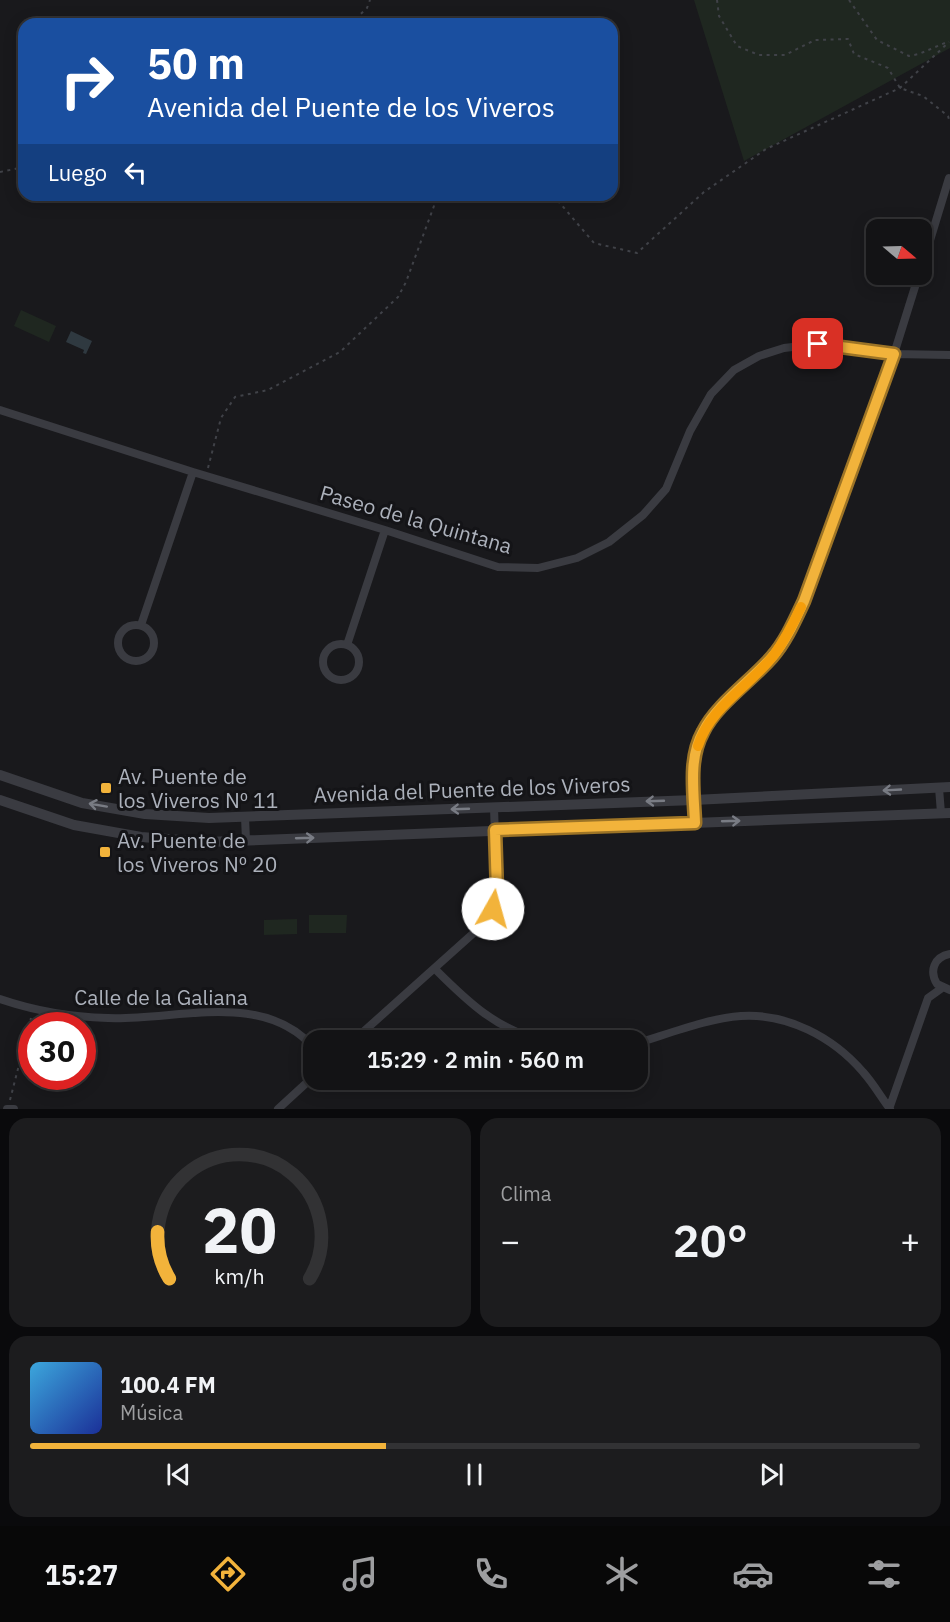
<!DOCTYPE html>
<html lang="es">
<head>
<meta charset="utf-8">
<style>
	:root { --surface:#131315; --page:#1c1c1e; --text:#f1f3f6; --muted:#9d9ea0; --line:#323234; --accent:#f2b33b }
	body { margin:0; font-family:"IBM Plex Sans",sans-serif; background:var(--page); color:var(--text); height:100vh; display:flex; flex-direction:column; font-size:22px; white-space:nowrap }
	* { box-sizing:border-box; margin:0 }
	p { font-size:20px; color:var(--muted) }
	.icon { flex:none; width:33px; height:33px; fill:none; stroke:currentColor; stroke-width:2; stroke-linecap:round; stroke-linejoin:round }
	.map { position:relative; height:1109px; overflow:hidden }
	.drawer { display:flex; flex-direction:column; gap:9px; padding:9px; background:#0a0a0c; flex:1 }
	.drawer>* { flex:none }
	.hud { position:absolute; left:18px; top:18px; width:600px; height:183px; border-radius:18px; box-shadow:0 3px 15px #0003,0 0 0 2px var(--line); background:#1a4fa0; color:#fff; overflow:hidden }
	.needle { width:39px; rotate:109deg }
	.tools { position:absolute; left:866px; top:219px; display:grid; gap:12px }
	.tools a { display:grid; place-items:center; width:66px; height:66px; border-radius:12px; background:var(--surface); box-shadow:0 3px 15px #0003,0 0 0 2px var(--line); font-size:30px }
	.speed { position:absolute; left:18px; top:1012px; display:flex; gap:12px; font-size:30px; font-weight:700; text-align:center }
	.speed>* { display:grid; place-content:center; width:78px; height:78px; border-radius:50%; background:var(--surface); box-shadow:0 3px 15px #0003,0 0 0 2px var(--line); line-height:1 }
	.speed .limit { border:9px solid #d22; background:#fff; color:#111 }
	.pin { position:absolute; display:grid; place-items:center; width:51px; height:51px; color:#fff; margin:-26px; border-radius:12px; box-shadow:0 3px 9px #0006 }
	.me { position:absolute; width:66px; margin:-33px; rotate:7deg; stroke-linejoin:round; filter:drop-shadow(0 0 4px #0008) }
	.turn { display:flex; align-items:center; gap:21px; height:126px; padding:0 30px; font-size:27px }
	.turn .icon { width:78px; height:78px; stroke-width:2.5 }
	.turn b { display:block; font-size:42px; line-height:51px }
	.then { display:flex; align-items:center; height:57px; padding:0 30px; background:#0003; gap:12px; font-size:22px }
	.big { font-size:45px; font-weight:600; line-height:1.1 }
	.drawer .widget { flex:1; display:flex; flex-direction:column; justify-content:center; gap:9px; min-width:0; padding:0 21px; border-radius:18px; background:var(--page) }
	.drawer .dial { align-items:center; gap:0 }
	.dial svg { height:156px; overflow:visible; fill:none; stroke:var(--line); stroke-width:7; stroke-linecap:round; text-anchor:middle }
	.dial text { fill:var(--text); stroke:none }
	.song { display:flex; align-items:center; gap:18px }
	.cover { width:72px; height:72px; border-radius:9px; background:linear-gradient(135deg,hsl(200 70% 55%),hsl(230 70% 35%)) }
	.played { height:6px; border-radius:3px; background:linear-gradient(90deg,var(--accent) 40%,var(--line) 40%) }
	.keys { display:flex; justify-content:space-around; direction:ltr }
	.heat { display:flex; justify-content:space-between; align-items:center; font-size:33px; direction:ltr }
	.drawer .tiles { flex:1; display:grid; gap:9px; grid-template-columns:1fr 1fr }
	.widget:last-child { grid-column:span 2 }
	.trip { position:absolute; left:303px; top:1030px; width:345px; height:60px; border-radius:18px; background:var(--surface); box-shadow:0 3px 15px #0003,0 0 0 2px var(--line); font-weight:600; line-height:60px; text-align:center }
	.tab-bar { display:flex; height:96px; justify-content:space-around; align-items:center; background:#080808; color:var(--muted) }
	.tab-bar .icon { width:42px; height:42px }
	.tab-bar .on { color:var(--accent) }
	.tab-bar b { font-size:27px; color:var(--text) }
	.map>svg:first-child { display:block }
	.green { fill:#1f2720 }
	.water { fill:#2f3940 }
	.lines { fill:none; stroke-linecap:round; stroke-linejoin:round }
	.path { stroke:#404248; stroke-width:2; stroke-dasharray:3 4.5; stroke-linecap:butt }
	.minor { stroke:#3a3b41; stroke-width:8 }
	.tertiary { stroke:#3a3b41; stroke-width:10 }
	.oneway { stroke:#797c84 }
	.route-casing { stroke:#9d7426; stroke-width:15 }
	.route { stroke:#f2b33b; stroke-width:10 }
	.slow { stroke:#f59e0b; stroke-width:10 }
	.poi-dot { fill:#f2b33b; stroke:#141417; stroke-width:2 }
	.labels { text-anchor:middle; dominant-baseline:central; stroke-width:6; stroke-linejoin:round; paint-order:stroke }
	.street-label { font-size:21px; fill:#acb1bb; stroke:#141417 }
	.poi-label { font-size:21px; fill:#acb1bb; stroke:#141417; text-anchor:start }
</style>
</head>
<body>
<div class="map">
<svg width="950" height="1109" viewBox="0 0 950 1109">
	<rect width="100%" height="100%" fill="#19191c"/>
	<path class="green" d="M694,0H950V48L744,161Z
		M21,310L56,326L49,342L14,326Z
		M309,915H347L346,933H309Z
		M297,919V934L264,935V920Z"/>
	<path class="water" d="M71,331L92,341L86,354L83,353L84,350L66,342Z"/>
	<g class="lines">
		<path class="path" d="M717,0L719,16L737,46L759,55H785L815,40L848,39L854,54L888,68L900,88L923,96L948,116L950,123
			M849,0L877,40L909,56L919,54L947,42
			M350,24L367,8L370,0
			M0,172L24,167
			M553,195L594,243L637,253L704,192L766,149L900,88L949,42
			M208,468L221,418L235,397L268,390L340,352L398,297L406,282L438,195
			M10,1100L31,1018"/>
		<path class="minor" d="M921,270L949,178
			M0,410L193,472L385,530L498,567L538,568L577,558L609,542L643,515L666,489L690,431L711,394L734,370L759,356L784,348L818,344L894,354L950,355
			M141,625L193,472
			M118 643a18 18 0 1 1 36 0a18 18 0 1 1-36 0Z
			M323 662a18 18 0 1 1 36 0a18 18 0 1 1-36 0Z
			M347,645L385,530
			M939,788L941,813
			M245,817L246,840
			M695,823C694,793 688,759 703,732C716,705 752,680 772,657C786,641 795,620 804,601L894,354L919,274
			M950,954C934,957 929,971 937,984L950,990
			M435,969C468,1002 497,1030 544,1041
			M0,999C35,1011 71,1017 108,1018C175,1021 263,989 314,1048
			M353,1041L477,930L493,909L497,891L494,808
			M638,1043C668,1034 709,1018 741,1016C787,1013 833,1037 863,1072C873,1083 881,1097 890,1109
			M7,1109H14
			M278,1109L314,1076
			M889,1109L928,998L942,988"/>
		<path class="tertiary" d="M0,775L82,803L145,814L209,818L694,800L950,787
			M0,800L74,825L141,837L208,842L950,813"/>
	</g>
	<defs><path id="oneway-shaft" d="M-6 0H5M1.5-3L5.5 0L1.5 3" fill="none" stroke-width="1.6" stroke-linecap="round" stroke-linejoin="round" transform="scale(1.5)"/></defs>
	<g class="oneway">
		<use href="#oneway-shaft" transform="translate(892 790) rotate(177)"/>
		<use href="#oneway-shaft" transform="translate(655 801) rotate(178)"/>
		<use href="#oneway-shaft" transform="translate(98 805) rotate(-170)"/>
		<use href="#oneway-shaft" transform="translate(460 809) rotate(178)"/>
		<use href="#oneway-shaft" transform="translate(731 821) rotate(-2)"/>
		<use href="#oneway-shaft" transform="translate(305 838) rotate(-2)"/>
	</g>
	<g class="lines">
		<defs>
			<path id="route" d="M493,909L497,891L495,830L695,823C694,793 688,759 703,732C716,705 752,680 772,657C786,641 795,620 804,601L894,354L818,344"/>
		</defs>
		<use href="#route" class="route-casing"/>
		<use href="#route" class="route"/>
		<path class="slow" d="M698,746C710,707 750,686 774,655C785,640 793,624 801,607"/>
	</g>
	<g class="poi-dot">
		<rect x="100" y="782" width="12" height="12" rx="3"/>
		<rect x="99" y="846" width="12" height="12" rx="3"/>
	</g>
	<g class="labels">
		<g class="street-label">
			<text transform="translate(416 519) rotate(16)">Paseo de la Quintana</text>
			<text transform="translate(472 789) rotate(-2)">Avenida del Puente de los Viveros</text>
			<text x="161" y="997">Calle de la Galiana</text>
		</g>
		<g class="poi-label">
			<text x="118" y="776">Av. Puente de<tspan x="118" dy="24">los Viveros Nº 11</tspan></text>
			<text x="117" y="840">Av. Puente de<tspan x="117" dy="24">los Viveros Nº 20</tspan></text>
		</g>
	</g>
</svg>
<div class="tools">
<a><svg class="needle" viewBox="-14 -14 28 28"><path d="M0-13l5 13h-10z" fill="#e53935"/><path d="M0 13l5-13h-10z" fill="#9d9ea0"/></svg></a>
</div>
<div class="speed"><div class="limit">30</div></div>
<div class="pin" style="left:818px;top:344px;background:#d93025"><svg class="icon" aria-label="arrive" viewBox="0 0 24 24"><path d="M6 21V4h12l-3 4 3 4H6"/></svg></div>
<svg class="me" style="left:493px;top:909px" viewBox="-20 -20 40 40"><circle r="19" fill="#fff"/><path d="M0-13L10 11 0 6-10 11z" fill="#f2b33b"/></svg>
<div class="trip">15:29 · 2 min · 560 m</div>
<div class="hud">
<div class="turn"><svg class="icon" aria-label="right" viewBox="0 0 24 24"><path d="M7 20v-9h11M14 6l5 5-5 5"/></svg><div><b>50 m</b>Avenida del Puente de los Viveros</div></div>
<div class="then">Luego<svg class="icon" aria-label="left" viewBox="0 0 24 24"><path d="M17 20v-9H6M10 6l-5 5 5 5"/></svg></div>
</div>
</div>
<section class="drawer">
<div class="tiles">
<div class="widget dial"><svg viewBox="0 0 100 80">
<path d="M14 69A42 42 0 1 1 86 69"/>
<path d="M14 69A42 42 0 0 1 8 45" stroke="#f2b33b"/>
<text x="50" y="56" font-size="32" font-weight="700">20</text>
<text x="50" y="72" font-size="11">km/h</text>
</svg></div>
<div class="widget"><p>Clima</p>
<div class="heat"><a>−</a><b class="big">20°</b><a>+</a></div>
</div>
<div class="widget">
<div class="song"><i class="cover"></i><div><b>100.4 FM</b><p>Música</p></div></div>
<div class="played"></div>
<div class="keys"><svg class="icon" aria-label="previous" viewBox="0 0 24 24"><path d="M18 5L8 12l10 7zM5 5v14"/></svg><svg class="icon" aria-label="pause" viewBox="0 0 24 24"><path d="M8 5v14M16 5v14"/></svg><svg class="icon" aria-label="next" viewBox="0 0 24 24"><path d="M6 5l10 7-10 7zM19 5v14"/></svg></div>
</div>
</div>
</section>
<nav class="tab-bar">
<b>15:27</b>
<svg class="icon on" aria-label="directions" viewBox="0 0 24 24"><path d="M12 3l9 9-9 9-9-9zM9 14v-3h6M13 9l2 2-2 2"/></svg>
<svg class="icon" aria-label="music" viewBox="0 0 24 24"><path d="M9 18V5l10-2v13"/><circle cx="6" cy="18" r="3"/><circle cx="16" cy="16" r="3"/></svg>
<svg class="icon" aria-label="phone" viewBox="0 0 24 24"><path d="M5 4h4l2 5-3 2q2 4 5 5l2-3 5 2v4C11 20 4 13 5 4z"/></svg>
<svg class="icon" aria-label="climate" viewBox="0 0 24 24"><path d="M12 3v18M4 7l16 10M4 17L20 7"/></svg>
<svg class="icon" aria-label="car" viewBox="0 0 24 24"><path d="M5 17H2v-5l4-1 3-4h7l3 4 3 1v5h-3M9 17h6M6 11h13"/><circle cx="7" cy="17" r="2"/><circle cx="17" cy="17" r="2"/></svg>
<svg class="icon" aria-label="filters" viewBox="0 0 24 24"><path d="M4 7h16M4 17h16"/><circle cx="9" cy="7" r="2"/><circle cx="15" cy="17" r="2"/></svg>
</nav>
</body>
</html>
